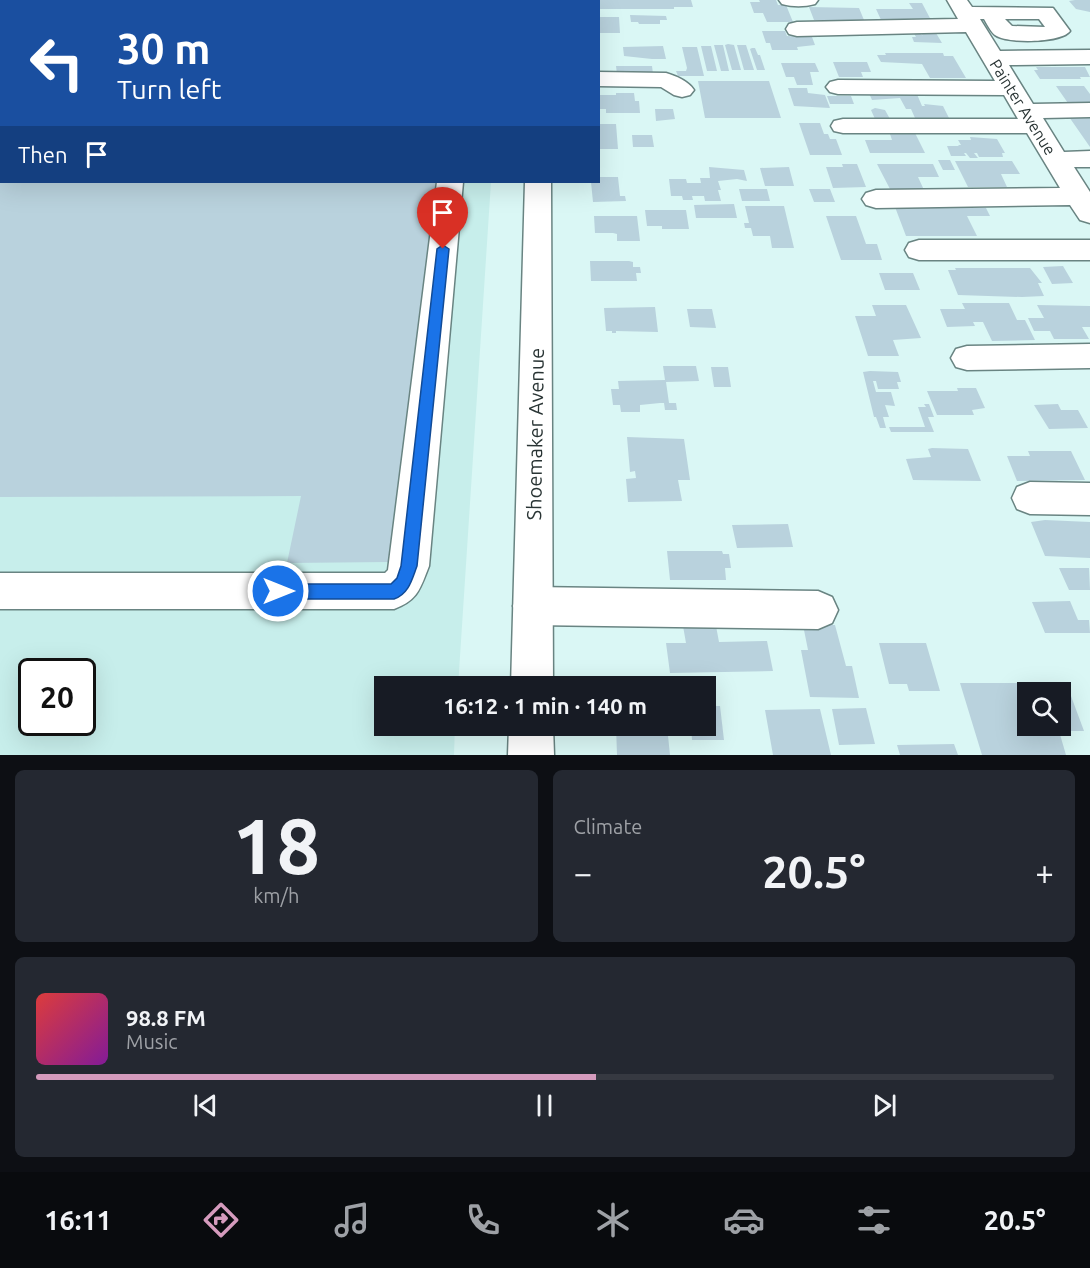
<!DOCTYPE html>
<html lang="en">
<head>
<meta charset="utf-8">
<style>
	:root { --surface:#171b24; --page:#242831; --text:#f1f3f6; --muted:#9ea1a6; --line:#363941; --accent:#d59bbd }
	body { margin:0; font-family:Ubuntu,sans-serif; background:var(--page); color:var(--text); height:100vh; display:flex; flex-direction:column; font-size:22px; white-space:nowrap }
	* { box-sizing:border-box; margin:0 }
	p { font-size:20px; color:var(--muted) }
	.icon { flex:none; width:33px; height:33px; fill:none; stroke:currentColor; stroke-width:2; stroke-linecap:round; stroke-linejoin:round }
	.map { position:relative; height:755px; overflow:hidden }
	.side { display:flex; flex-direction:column; gap:15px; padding:15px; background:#0d0f14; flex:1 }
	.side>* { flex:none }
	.guide { position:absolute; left:0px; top:0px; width:600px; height:183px; box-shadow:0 6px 24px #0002; background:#1a4fa0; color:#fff; overflow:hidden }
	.controls { position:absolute; left:1017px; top:682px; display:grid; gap:12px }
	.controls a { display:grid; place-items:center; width:54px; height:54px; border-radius:0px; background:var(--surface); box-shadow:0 6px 24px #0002; font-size:30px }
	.speed { position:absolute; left:18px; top:658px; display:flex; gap:12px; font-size:30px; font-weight:700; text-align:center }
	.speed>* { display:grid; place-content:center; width:78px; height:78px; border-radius:50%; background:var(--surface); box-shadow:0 6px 24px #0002; line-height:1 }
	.speed .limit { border:3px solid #111; border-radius:9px; background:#fff; color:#111 }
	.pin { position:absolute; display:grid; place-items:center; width:51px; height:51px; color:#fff; margin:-62px -26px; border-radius:50% 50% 50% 0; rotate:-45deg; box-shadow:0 0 6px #0007 }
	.pin .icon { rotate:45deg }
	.me { position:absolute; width:66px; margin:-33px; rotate:90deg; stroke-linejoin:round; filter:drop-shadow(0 0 4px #0008) }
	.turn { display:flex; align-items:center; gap:21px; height:126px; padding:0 18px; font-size:27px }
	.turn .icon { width:78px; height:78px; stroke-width:2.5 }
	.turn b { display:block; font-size:42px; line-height:51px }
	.then { display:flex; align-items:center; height:57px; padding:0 18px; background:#0003; gap:12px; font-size:22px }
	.big { font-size:45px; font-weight:700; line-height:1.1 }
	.side .tile { flex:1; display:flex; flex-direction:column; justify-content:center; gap:9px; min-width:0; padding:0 21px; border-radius:9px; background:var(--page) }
	.side .dial { align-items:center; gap:0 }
	.dial b { font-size:78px; line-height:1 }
	.song { display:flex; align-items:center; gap:18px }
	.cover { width:72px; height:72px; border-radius:9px; background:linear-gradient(135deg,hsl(0 70% 55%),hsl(290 70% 35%)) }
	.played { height:6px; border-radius:3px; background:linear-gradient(90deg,var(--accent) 55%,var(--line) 55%) }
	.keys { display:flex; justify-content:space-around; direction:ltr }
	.heat { display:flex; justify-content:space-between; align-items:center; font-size:33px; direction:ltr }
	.side .tiles { flex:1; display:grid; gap:15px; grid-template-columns:1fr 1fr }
	.tile:last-child { grid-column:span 2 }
	.trip { position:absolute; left:374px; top:676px; width:342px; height:60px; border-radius:0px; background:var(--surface); box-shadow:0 6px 24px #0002; font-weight:700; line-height:60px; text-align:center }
	.tabs { display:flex; height:96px; justify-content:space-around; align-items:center; background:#090b0e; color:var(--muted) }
	.tabs .icon { width:42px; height:42px }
	.tabs .selected { color:var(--accent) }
	.tabs b { font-size:27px; color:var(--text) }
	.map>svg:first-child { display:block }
	.built { fill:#c7eeeb; fill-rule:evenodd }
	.building { fill:#b9d2dd }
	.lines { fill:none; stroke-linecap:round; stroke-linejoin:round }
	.minor-casing { stroke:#698482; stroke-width:3 }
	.major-casing { stroke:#698482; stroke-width:3 }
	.minor { fill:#fff; fill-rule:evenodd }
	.major { fill:#fff; fill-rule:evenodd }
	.route { fill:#1a73e8; stroke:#114b97; stroke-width:1.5 }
	.labels { text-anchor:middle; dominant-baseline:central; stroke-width:4.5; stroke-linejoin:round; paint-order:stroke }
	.far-street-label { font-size:16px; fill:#293434; stroke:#fff }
	.street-label { font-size:20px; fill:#293434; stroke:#fff }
</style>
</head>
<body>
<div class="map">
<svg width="1090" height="755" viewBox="0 0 1090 755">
	<rect width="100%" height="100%" fill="#daf7f5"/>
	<path class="built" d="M0,0H502L2,2V182H491L458,687H384V726H455L454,755H0ZM32,672H82V723H32Z"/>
	<path class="building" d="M598,0H691L693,7H674V9H598Z
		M759,0H776L778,5H786L793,22H767L763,13H754L750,2H760Z
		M1075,0H1090V12L1076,9L1069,1Z
		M909,3H922L932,22H882L876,9H913Z
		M809,7L859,8L864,20H855L857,24L814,20Z
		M630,15L666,16L667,20H660V24H639L638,22H631Z
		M598,17H619L620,33H598Z
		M933,28L942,43L914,42L912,37H916L913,32H919L923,36L921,33Z
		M762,31H785L787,36L812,37L815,45L797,47L798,50H772L770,43H766Z
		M728,44L734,45L741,70H732L725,45Z
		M714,45H723L729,71H721Z
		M737,45H746L754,70H744Z
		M663,46L666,59H652L624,56L623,47Z
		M701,46H711L717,71H707Z
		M682,47H697L704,76H678L676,71H686L687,68Z
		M752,48H755L758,55H760L765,70H757L750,49Z
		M885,53H943L944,56H953L966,78H930L922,64L881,62L877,55H886Z
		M833,62H867L871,72H861L863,77H839Z
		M781,63H815L819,72H810L813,85H797L794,77H786Z
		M616,66H652L653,74H617Z
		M1036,67H1085L1090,77H1080L1081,79H1040L1034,70H1038Z
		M698,81H769L781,118H705Z
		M1056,86H1084L1090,94V106H1070Z
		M788,88H807L808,93L825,95L830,108L794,106Z
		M868,91L916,92L922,106H925L924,104L943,106L949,118H915L911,109H906L900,98L872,100Z
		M616,93H634L635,101H639L640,113H606V109H598V95H616Z
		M827,96H851L854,104H830Z
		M875,108L885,110L890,119H875L871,110Z
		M655,109H673L675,119L656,121Z
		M1067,114H1090V147Z
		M799,123H820L824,134H828L830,139H836L842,155H810Z
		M598,124H616L618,149H598Z
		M915,133L925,153H870L865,140H892L890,134Z
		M632,135H652L654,147H633Z
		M970,137L997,139L1005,153H1002L1003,157H979L977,153H974L978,158H970L966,153H964L966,156H951L947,146H959L958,145H961L958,140H971Z
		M938,160H950L955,170H943Z
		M955,161H1012L1020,174H1001L1007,187H968Z
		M842,164H857L866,187L833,188L826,167H843Z
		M877,164H933L939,177H918L924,190L890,189Z
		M709,167L744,170L747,181L737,179L718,181L721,190H718L721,201H705L704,196H692L693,200H683L682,196H671L669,179H686L687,183H701L700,178H710Z
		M789,167L794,186H765L760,168Z
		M598,177H618L620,196H625L626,201L593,202L591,182H598Z
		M0,182H437L389,562L287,563L301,496L0,497Z
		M739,189H767L770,201H742Z
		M809,189H830L835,202H814Z
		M734,204L737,218H696L694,205Z
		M745,206H784L794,248H772L770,236H753L751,228H745L744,223H749Z
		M895,207L986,208L990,216H967L977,236H906Z
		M645,210H686L689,229H662V226H647Z
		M594,216H637L640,241H617V234L613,233H595Z
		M826,216H856L866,244H877L882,260H841Z
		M590,261H629L633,262V267H640L641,273H636L637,281H591Z
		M1063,266L1073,283L1052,284L1043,267Z
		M955,268H1030L1042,283H1038L1044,296L1022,297L958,295L948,270H956Z
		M879,273H913L920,290H885Z
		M962,303H1009L1017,320H1025L1035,340L992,341L983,322H973L975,326L947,327L940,309H965Z
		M872,305H906L921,338L893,340L899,356H868L855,316H876Z
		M1037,305L1090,306V327H1082L1089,339H1054L1050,331H1034L1028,318H1044Z
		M655,307L658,332L616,331V333H612V331H606L604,308Z
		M687,309H712L716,328L690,327Z
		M663,366H696L699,381L666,382L669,403H676L677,410H665L664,403H660L640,405V412H621L620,405H613L611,389H619L618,381L665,380Z
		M711,367H728L731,387H714Z
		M870,371L898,372L901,382H897L899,389H878L876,381H873L876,392H891L895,406L885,405L889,417H883L886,428H880L876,417H874L863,372Z
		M957,388H976L985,408L972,410L974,415H937L927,391H958Z
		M924,404H929L934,417H928L934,432H891L889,427H925L918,407H926Z
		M1058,404L1061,410H1078L1088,428L1049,429L1034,405Z
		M627,437L684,439L690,480H678L682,501L628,502L626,479L636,478L635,471L630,472Z
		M932,448L968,449L981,481L913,480L906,459L931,457L928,449Z
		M1028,451H1071L1085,480L1017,481L1007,456H1030Z
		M1045,520L1090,522V558L1045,556L1031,522Z
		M788,524L793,547L737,548L732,525Z
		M667,551H722L723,554H729L731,568H725L726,580H670Z
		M1059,568H1089L1090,590H1069Z
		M1070,601L1078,620H1089L1090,633H1045L1032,602Z
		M803,625H835L846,666H852L859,698L810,697L801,650H808Z
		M683,626H716L719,642L767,641L773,671L670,673L666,643H686Z
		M879,643H926L940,691H909L907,684H889Z
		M960,683H1051L1055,693H1028V726H1060V696H1071L1084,731H1059L1066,755H982Z
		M705,706H720L724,740H692L691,726H705Z
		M866,708L875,744L839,745L832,709Z
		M820,709L831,755H773L765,710Z
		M616,726H667L670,755H617Z
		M954,744L958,755H900L897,745Z"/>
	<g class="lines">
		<defs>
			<path id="minor" d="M779,0H818L815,4C804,7 793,7 782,4Z
				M947,0H967L972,7L1053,8L1070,31C1061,43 1007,44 995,35C991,32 987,24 984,19H980L1000,51L1090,50V64L1009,65L1033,104L1090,103V117L1043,118L1064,152L1090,151V167H1074L1090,192V223L1080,220L1070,205L876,208L866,205L862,199L866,193L876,190L1060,188L1027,133H843L834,131L831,126L834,121L843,119H1018L1004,95L838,94L830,92L826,87L830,82L838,80L995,81L966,32L797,36L789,34L786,29L789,24L797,22L958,19ZM1005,19H1039L1045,27L1012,26Z
				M0,16H2V30H0Z
				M598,72L666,73C676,76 688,81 694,90L690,95L682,97L674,95L661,87L598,86Z
				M0,97H2V111H0Z
				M437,182H463L429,566C420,589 418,600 394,609H0V573H385L388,570Z
				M919,240H1090V260H919L909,257L905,250L909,243Z
				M1090,344V368L967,370L956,367L951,358L956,349L967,346Z
				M1030,482L1090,483V515L1030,514L1017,509L1012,498L1017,487Z
				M533,587L818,591L832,597L838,610L832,623L818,629L533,625L519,619L513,606L519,593Z"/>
			<path id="major" d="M526,0H546L547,2H525Z
				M525,182H551L553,687H511Z
				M509,726H553L554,755H508Z"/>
		</defs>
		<use href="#minor" class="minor-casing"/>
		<use href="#major" class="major-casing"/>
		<use href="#minor" class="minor"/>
		<use href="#major" class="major"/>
	</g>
	<path class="route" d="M443,245L449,249L417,566C412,579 409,594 394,599H278L273,597L270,591L273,586L278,584H391L397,578L401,566L437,249Z"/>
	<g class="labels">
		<g class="far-street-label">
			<text transform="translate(1023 107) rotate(58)">Painter Avenue</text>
		</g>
		<g class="street-label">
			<text transform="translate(535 434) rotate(-89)">Shoemaker Avenue</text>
		</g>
	</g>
</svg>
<div class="controls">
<a><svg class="icon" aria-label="search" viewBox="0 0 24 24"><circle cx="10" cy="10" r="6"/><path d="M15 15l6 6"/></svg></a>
</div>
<div class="speed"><div class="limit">20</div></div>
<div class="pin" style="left:443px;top:249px;background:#d93025"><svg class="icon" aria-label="arrive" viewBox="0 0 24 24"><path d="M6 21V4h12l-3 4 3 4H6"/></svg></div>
<svg class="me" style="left:278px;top:591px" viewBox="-20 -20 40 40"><circle r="17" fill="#1a73e8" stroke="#fff" stroke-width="3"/><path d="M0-11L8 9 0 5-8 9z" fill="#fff"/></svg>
<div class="trip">16:12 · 1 min · 140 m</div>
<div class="guide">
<div class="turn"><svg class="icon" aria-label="left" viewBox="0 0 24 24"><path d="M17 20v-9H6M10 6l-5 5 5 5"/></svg><div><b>30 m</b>Turn left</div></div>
<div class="then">Then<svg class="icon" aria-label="arrive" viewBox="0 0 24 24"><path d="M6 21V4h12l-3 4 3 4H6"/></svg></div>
</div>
</div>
<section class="side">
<div class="tiles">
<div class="tile dial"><b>18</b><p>km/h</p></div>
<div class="tile"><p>Climate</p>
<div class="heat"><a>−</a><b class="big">20.5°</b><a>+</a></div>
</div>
<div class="tile">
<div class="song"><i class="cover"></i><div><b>98.8 FM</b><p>Music</p></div></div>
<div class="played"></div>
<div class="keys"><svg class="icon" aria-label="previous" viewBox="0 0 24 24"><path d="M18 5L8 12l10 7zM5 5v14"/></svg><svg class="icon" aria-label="pause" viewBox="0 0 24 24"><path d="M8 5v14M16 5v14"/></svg><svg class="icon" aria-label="next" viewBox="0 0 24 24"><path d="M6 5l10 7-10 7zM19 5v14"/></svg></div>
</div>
</div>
</section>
<nav class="tabs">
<b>16:11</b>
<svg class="icon selected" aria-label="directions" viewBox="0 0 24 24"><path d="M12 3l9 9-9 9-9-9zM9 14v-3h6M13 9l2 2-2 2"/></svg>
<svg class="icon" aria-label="music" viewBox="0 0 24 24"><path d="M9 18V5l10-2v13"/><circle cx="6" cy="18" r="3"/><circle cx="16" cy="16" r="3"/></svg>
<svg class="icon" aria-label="phone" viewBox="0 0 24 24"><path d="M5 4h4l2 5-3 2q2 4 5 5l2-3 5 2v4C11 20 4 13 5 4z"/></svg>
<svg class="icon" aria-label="climate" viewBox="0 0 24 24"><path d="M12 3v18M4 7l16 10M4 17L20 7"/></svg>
<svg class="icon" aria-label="car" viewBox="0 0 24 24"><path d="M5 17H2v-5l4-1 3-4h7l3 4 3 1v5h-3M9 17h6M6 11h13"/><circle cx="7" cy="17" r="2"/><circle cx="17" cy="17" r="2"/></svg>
<svg class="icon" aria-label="filters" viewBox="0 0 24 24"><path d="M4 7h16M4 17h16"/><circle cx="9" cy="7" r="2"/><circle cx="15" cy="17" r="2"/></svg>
<b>20.5°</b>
</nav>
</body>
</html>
